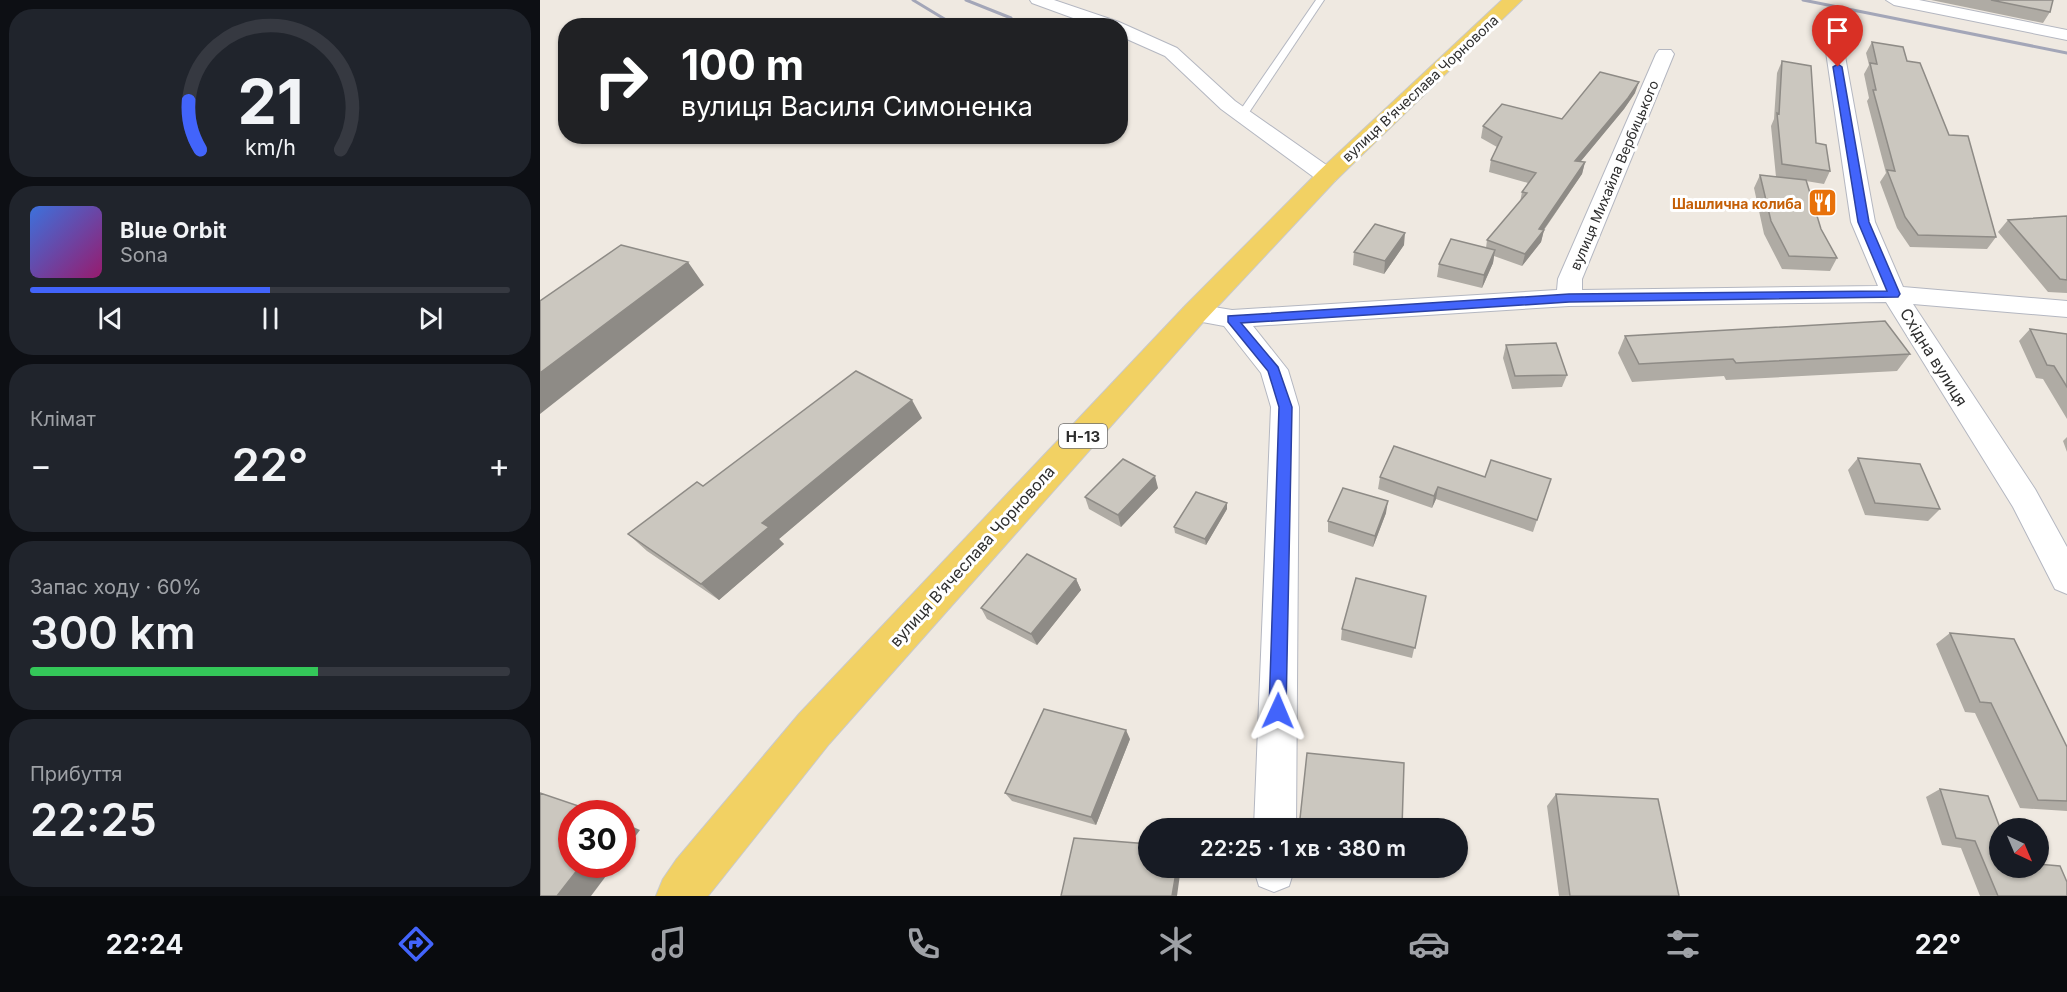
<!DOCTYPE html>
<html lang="uk">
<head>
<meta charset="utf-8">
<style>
	:root { --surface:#171b24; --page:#20242c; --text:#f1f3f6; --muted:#9ea1a6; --line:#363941; --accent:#4264fb }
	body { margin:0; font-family:Inter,sans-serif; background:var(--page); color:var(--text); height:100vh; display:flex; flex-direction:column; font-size:22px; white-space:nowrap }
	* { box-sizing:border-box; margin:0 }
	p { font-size:20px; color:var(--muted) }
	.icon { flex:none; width:33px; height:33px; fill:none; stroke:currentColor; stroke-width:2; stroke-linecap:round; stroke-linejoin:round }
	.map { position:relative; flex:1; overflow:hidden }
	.drawer { display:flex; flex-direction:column; gap:9px; padding:9px; background:#0d0f14; width:540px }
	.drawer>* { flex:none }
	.hud { position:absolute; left:18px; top:18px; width:570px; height:126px; border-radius:24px; box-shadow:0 2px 4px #0004; background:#202124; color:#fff; overflow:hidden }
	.needle { width:39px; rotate:136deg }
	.buttons { position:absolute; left:1449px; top:818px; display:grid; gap:12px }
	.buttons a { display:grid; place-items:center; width:60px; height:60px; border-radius:50%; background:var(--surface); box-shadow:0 2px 4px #0004; font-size:30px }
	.speed { position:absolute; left:18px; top:800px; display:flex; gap:12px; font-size:30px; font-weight:700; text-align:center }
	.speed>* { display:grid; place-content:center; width:78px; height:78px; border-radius:50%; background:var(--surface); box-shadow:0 2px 4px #0004; line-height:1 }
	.speed .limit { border:9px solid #d22; background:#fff; color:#111 }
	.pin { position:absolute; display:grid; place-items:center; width:51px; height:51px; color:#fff; margin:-62px -26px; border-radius:50% 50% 50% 0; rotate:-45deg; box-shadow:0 0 6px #0007 }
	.pin .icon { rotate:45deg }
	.me { position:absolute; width:66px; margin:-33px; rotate:1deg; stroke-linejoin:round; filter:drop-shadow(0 0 4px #0008) }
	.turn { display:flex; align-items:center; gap:21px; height:126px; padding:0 24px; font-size:27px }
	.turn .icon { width:78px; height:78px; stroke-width:2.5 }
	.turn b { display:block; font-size:42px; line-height:51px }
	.big { font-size:45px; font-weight:600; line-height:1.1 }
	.drawer .card { flex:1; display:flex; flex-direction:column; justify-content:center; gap:9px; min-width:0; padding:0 21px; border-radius:24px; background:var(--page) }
	.drawer .dial { align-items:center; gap:0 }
	.dial svg { height:156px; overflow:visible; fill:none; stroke:var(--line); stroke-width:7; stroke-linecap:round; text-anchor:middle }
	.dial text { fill:var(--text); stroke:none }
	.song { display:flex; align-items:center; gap:18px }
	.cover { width:72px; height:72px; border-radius:9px; background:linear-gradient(135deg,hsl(220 70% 55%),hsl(320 70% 35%)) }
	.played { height:6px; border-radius:3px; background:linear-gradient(90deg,var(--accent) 50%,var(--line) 50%) }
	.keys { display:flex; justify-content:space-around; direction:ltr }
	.heat { display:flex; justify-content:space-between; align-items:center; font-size:33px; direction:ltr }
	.charge { height:9px; border-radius:4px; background:linear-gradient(90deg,#34c759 60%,var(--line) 0) }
	.trip { position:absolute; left:598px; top:818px; width:330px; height:60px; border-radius:30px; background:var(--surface); box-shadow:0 2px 4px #0004; font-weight:600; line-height:60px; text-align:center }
	.tabs { display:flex; height:96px; justify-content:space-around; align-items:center; background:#090b0e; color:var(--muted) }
	.tabs .icon { width:42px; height:42px }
	.tabs .on { color:var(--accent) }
	.tabs b { font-size:27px; color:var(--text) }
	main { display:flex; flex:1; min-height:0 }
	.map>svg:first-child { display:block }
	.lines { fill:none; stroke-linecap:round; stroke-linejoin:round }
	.lane-casing { stroke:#b4b7c1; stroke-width:2 }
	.street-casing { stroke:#b4b7c1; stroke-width:2 }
	.primary-casing { stroke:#c9c9c9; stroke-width:2 }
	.lane { fill:#fff; fill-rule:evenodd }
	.street { fill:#fff; fill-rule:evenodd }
	.primary { fill:#f2d163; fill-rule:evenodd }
	.rail { stroke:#a3a6b8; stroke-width:3 }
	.wall { fill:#afaba4 }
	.shaded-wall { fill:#8e8b86 }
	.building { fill:#cbc7bf; stroke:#8e8b86; stroke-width:1.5 }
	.route { fill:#4264fb; stroke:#2b41a3; stroke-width:1.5 }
	.labels { text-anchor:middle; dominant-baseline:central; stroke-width:6; stroke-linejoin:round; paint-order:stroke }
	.far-street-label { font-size:14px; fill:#2e2e2e; stroke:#fff }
	.far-food-label { font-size:14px; font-weight:bold; fill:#c56008; stroke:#fff; text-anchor:end }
	.shield { fill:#fff; stroke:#6d6d6d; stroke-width:1.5 }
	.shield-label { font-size:15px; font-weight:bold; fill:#2e2e2e }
	.street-label { font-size:16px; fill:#2e2e2e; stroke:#fff }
</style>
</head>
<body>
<main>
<section class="drawer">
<div class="card dial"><svg viewBox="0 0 100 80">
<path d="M14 69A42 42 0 1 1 86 69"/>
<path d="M14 69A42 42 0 0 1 8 44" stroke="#4264fb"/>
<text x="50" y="56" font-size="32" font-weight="700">21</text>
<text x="50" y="72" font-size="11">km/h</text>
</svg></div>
<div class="card">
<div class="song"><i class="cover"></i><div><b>Blue Orbit</b><p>Sona</p></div></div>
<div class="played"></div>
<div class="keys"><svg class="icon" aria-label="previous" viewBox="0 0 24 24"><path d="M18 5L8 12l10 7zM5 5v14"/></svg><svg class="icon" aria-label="pause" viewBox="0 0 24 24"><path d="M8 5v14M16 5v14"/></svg><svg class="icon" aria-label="next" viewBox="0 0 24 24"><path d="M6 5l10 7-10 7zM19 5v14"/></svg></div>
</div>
<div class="card"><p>Клімат</p>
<div class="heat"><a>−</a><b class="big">22°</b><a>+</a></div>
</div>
<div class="card"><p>Запас ходу · 60%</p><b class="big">300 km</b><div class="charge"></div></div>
<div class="card"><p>Прибуття</p><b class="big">22:25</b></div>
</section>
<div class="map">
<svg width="1527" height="896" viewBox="0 0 1527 896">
	<rect width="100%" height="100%" fill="#efe9e1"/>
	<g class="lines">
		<defs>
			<path id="lane" d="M776,0H784L706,117H698L697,115Z"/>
			<path id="street" d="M490,0H514L579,22L637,48L695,101L795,171L798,176L795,181L787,183L779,181L681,109L625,56L580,36V26H555L492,3Z
				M1346,0H1379L1527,30V40L1354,5Z
				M1294,40L1300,41L1303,45L1335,222L1363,287L1527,301V317L1373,304L1495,489L1527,547V594L1515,589L1473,507L1346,302L1029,306L713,326L748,370L759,407L756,828H714L731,407L721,373L684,326L646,319L642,313L646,307L655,304L692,310L1017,290L1018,279L1116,54L1119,50H1131L1134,54L1042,279V290L1338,286L1311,222L1285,45L1288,41Z
				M713,867H755L749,886L734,892L719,886Z"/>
			<path id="primary" d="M962,0H982L795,181L665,320L289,744L168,896H116L123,879L136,860L259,714L645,306L779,171Z"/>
		</defs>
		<use href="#lane" class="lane-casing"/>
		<use href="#street" class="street-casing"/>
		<use href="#primary" class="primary-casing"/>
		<use href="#lane" class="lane"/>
		<use href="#street" class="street"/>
		<use href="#primary" class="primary"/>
		<path class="rail" d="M373,0L416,26
			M426,0L471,18
			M1263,0L1527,53"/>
	</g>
	<path class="wall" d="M1391,0H1513L1510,12L1503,23Z
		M1332,42L1367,61L1409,135L1456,237L1447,249L1370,247L1357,228L1340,182L1346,173L1327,101L1329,98L1324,74L1329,65L1326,53Z
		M1242,61L1276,143L1290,171L1284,184L1266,181L1281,229L1297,258L1290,271L1242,269L1224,234L1214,188L1220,175L1252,179L1236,177L1231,126L1234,119L1237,73Z
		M1095,93L1084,109L1041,161L1045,162L1042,174L1004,230L1001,242L982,266L954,256L953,263L942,288L897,277L899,264L946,248L947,240L980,202L982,192L988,183L949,172L951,160L957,147L941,138L943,126L1022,119Z
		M1527,216V293L1508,292L1458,232L1468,220Z
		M864,245L844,274L813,265L814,252Z
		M1490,329L1527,334V419L1503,379L1496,378L1479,341Z
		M1085,336L1370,354L1357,371L1186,380L1184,376L1092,382L1078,353Z
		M966,345L1027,375L1022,387L972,389L963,358Z
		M382,418L239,539L244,544L179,600L107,551L88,534L163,486Z
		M1527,437V452L1523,441Z
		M854,446L997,520L993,532L896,499L892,508L838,489L840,477Z
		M1318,458L1400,509L1388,521L1325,515L1308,470Z
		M618,488L581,527L549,509L545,497Z
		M687,509L666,545L635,533L634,527Z
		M846,513L833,547L788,532V521Z
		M536,579L541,590L497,645L447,619L441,608Z
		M886,596L872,658L801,640L802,629Z
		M1410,633L1527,747V811L1480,808L1435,713L1425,712L1396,644Z
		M590,739L556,825L472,801L465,793Z
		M1400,789L1460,867L1527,896H1440L1421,848L1402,845L1386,797Z
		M1016,794L1139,896H1019L1007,806Z"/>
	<path class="shaded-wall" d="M1099,82L1095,93L1084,109L1031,173L1035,161Z
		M1045,162L1042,174L1002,232L1004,230L1001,242L982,266L985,254L999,229Z
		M865,233L864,245L844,274L845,261Z
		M955,250L953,263L942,288L944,275Z
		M148,262L164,285L0,414V373Z
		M372,400L382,418L239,539L244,544L179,600L161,584L222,523Z
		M615,476L618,488L581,527L578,515Z
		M898,487L896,499L892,508L894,496Z
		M848,501L846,513L833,547L835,536Z
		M687,503V509L666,545L665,539Z
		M536,579L541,590L497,645L491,634Z
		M586,730L590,739L556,825L551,817Z
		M82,822L100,830L82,854Z
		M42,864H75L51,896H17Z
		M637,867H641L637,896H632Z"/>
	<path class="building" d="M1451,0H1513L1510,12Z
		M1332,42L1363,47L1367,61L1380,63L1409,135L1428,136L1456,237L1378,235L1365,217L1347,170L1355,171L1333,90H1336L1330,63L1337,64Z
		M1242,61L1271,66L1276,143L1286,145L1290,171L1242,164L1237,113L1239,114Z
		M1060,72L1099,82L1088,98L1035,161L1045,162L999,229L1004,230L985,254L947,240L987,193L982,192L996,173L951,160L962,137L943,126L962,104L1022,119Z
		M1220,175L1266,180L1281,229L1297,258L1249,256L1231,221Z
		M1527,216V280L1520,279L1468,220Z
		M835,224L865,233L845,261L814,252Z
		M911,239L955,250L944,275L899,264Z
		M81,245L148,262L0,373V301Z
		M1345,321L1370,354L1196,363L1193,359L1099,364L1085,336Z
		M1490,329L1527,334V387L1514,366L1507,365Z
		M1016,343L1027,375L975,376L966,345Z
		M316,371L372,400L222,523L229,527L161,584L88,534L157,482L163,486Z
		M854,446L945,477L951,460L1011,479L997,520L898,487L894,496L840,477Z
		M1318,458L1380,464L1400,509L1335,503Z
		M583,459L615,476L578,515L545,497Z
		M803,488L848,501L835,536L788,521Z
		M656,492L687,503L665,539L634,527Z
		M487,554L536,579L491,634L441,608Z
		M816,578L886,596L875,648L802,629Z
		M1410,633L1474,639L1527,747V801L1498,800L1451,703L1440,702Z
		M504,709L586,730L551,817L465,793Z
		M767,753L864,763L862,828H759Z
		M1400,789L1448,796L1460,828V867H1498V864L1520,866L1527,882V896H1458L1435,841L1416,838Z
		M0,793L59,813H32V864H42L17,896H0Z
		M1016,794L1118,799L1139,896H1030Z
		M534,838L609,844V867H637L632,896H521Z"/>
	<path class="route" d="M1298,64L1302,67L1329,222L1360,294L1358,297L1029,302L701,323L738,367L752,407L746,711L744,717L738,719L732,717L729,711L739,407L728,371L688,322V316L1029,294L1347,291L1318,222L1293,67Z"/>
	<defs>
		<symbol id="restaurant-square" viewBox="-11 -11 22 22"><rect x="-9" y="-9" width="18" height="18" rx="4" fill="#e8710a" stroke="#fff"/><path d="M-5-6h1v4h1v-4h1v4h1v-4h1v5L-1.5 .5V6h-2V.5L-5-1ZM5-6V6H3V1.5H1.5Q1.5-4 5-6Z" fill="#fff"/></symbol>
	</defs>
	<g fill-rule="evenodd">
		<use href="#restaurant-square" x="1266" y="186" width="33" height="33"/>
	</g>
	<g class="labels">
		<g class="far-street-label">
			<text transform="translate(880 88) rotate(-43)">вулиця Вʼячеслава Чорновола</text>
			<text transform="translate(1074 175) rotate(-67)">вулиця Михайла Вербицького</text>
		</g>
		<g class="far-food-label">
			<text x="1262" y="203">Шашлична колиба</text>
		</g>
		<rect class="shield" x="519" y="424" width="48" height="24" rx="4.5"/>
		<g class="shield-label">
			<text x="543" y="436">Н-13</text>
		</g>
		<g class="street-label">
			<text transform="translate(1394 357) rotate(58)">Східна вулиця</text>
			<text transform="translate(432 556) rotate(-48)">вулиця Вʼячеслава Чорновола</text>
		</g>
	</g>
</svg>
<div class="buttons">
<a><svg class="needle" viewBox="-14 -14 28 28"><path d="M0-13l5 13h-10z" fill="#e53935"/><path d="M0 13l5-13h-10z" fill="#9ea1a6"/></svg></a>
</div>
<div class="speed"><div class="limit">30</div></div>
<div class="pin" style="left:1298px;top:67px;background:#d93025"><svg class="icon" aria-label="arrive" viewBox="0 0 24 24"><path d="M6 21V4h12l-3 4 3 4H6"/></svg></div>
<svg class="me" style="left:738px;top:711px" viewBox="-20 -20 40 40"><path d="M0-17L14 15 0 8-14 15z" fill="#4264fb" stroke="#fff" stroke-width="4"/></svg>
<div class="trip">22:25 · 1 хв · 380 m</div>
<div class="hud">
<div class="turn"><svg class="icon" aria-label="right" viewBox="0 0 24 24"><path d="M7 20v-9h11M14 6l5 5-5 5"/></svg><div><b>100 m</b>вулиця Василя Симоненка</div></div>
</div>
</div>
</main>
<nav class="tabs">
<b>22:24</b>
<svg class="icon on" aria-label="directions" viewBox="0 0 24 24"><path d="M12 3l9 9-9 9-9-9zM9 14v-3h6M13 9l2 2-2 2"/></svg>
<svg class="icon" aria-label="music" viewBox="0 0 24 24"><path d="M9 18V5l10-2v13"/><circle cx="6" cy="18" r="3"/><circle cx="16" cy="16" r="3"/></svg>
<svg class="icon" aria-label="phone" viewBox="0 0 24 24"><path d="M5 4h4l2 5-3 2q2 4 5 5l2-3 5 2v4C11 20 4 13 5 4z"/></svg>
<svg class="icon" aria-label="climate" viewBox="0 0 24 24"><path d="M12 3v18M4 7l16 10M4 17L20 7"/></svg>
<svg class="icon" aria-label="car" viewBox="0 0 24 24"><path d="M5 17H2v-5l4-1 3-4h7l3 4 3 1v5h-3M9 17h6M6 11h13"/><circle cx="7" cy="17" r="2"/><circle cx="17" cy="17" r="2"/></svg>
<svg class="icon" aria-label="filters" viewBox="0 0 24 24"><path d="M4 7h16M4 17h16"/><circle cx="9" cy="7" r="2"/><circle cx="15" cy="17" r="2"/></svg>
<b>22°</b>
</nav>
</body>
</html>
